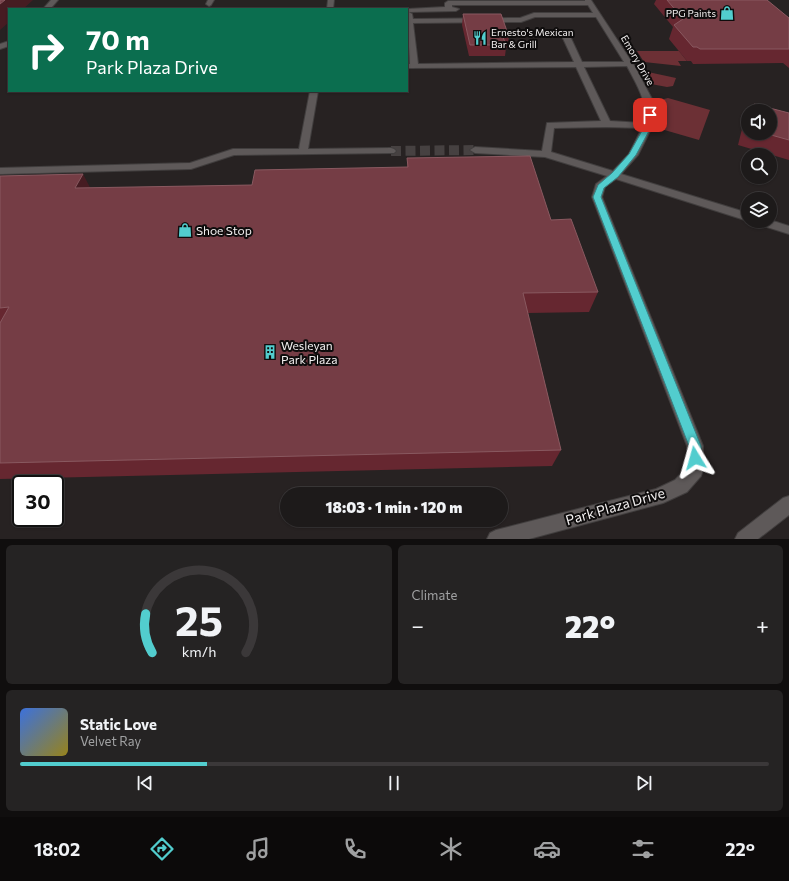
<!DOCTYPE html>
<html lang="en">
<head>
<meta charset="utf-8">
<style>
	:root { --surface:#1d1a1a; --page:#252323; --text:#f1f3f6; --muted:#a0a1a2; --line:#3b3839; --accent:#52cdce }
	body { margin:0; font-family:Commissioner,sans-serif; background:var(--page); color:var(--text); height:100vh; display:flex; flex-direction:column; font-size:15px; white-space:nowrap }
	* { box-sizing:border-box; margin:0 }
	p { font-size:13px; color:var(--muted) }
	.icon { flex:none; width:22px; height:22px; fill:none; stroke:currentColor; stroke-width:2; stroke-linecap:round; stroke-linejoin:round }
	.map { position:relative; height:539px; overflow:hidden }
	.side { display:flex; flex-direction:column; gap:6px; padding:6px; background:#100e0e; flex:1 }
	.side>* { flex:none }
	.guide { position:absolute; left:8px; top:8px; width:400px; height:84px; border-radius:0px; box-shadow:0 1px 3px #0004,0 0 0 1px var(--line); background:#0b6e4f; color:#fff; overflow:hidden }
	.fabs { position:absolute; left:741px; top:104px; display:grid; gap:8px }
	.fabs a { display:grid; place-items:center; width:36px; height:36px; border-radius:50%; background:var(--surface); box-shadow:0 1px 3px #0004,0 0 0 1px var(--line); font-size:20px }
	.speed { position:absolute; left:12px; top:475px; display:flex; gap:8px; font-size:20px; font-weight:700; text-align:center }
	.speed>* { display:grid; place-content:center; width:52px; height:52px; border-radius:50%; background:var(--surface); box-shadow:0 1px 3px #0004,0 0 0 1px var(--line); line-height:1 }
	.speed .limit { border:2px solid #111; border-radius:6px; background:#fff; color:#111 }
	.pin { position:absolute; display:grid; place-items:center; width:34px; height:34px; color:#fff; margin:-17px; border-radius:8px; box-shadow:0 2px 6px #0006 }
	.me { position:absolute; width:44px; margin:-22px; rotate:352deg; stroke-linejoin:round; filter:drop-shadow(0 0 3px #0008) }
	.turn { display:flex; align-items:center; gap:14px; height:84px; padding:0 12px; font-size:18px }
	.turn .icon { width:52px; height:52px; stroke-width:2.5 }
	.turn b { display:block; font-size:28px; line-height:34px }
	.big { font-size:30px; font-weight:800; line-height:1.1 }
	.side .tile { flex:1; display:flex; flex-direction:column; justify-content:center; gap:6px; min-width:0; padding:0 14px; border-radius:6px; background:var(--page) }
	.side .dial { align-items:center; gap:0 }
	.dial svg { height:104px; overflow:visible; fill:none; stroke:var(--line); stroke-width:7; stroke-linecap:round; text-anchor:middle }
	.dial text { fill:var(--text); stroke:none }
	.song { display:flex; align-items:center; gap:12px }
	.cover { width:48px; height:48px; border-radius:6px; background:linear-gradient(135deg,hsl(220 70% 55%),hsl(50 70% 35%)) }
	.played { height:4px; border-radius:2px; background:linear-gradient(90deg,var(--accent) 25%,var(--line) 25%) }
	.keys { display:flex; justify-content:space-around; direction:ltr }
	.heat { display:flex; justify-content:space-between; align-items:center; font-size:22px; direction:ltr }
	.side .tiles { flex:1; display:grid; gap:6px; grid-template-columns:1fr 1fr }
	.tile:last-child { grid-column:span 2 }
	.trip { position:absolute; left:280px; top:487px; width:228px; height:40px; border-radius:20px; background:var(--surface); box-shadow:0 1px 3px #0004,0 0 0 1px var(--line); font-weight:800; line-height:40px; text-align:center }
	.menu { display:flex; height:64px; justify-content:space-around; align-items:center; background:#0c0a0a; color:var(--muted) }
	.menu .icon { width:28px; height:28px }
	.menu .active { color:var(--accent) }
	.menu b { font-size:18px; color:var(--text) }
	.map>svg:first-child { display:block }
	.green { fill:#6c3035 }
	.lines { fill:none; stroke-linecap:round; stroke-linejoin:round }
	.minor-tunnel { stroke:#464141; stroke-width:10; stroke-dasharray:10 4.5; stroke-linecap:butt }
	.minor-casing { stroke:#413e3e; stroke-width:2 }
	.minor { fill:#5e5959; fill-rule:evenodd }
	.wall { fill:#662730 }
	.shaded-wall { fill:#461c22 }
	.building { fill:#753d45; stroke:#895960 }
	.route { fill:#52cdce; stroke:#358586 }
	.labels { text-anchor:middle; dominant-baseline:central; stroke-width:4; stroke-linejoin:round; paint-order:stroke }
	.far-poi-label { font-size:10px; fill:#f3f0f0; stroke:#0e0c0c; text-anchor:end }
	.far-street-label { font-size:10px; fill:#f3f0f0; stroke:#0e0c0c }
	.poi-label { font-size:12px; fill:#f3f0f0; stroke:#0e0c0c; text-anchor:start }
	.near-street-label { font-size:14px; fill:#f3f0f0; stroke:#0e0c0c }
</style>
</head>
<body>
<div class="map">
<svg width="789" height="539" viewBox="0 0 789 539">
	<rect width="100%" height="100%" fill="#272222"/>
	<path class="green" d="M637,51H679L687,61H678L681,66L644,62Z
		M643,72H648L676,78L673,86L667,87L651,84Z
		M668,98L710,110L699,140L661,129C665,120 666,109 660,100Z"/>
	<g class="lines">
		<path class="minor-tunnel" d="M391,151L475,150"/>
		<defs>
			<path id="minor" d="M51,0H58L50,9H43Z
				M208,0H214L211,5L209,6L206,4Z
				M328,0H334L333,9H327Z
				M585,0H591L635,67L652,99L654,115L651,129L638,155L621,174L748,213V221L616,179L605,187L602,197L703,446V470L701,476L687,492L663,503L529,539H487L490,533L496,530L656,489L675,480L687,467V446L592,197L596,184L607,176L545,157L475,153L470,150L475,147L542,151L547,123L601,121L576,67L407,68V64H410L407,12H409H407V9L445,7V3L448,1H585ZM452,5H588L593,13H534L520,18L413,19L412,14L409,12L456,11L459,9L452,7ZM535,17H596L624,62H582L569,34L565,32L561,34L574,62L418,64L413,23L521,22ZM627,66C636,84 649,102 643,123L610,121L584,67ZM607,127L642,128L629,154L613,171L551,152L554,128Z
				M9,41V46L0,49V44Z
				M310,91H318L308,149L391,148L394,149L396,151L394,153L234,155L191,169L0,174V168L190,163L233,149H299Z
				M770,220L789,226V234L757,224L755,221Z
				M789,496V515L758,539H735L738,533L783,498Z"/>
		</defs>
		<use href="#minor" class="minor-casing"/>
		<use href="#minor" class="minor"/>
	</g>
	<path class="wall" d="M656,0H767L789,18V68L783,63L693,64L691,61H687L669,39L673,27L654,4Z
		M463,14L509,37L507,48H506L505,56H469L462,25Z
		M754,104L789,113V160L738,145L744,121L748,114V133H770V111H750Z
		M407,158L551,220L598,292L589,312L528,313L561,450L552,466L0,479V176L90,188L252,185L407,167Z"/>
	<path class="shaded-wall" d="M5,0H33L23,9H9V22L0,30V4Z
		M83,174L94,195L75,188Z"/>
	<path class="building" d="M0,0H5L0,4Z
		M667,0H767L789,18V49H700L697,47H693L674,25L683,19Z
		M463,14H501L509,37H503L506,45H470Z
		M754,104L789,113V140L764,133H770V111H752Z
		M530,156L551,220L571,219L598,292L523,293L561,450L0,463V323L9,307L0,308V176L83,174L75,188L252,185L255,170L408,167L407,158Z"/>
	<path class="route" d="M648,113L654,115L650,129L636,155L618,177L604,188L601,197L701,446V458L699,462L695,464L691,462L689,458V446L593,197L598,185L612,173L629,154L643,129Z"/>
	<defs>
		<symbol id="shop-bare" viewBox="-9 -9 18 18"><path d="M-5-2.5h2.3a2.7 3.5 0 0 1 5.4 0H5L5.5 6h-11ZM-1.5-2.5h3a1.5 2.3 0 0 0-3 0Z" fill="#52cdce" stroke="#0e0c0c" stroke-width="2.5" paint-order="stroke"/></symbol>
		<symbol id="restaurant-bare" viewBox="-9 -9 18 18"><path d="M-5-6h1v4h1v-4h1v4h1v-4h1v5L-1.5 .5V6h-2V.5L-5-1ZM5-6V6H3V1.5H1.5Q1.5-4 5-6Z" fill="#52cdce" stroke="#0e0c0c" stroke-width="2.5" paint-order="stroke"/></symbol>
		<symbol id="building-bare" viewBox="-9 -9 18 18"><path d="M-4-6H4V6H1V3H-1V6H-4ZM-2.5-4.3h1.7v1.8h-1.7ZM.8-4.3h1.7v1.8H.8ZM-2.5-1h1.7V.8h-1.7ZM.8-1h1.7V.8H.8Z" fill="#52cdce" stroke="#0e0c0c" stroke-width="2.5" paint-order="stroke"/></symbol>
	</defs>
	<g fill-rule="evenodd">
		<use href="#shop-bare" x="717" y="3" width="20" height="20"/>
		<use href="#restaurant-bare" x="470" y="28" width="20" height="20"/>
		<use href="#shop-bare" x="175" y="220" width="20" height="20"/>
		<use href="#building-bare" x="260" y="342" width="20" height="20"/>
	</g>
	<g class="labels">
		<g class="far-poi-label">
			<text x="716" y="13">PPG Paints</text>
			<text x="491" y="32" text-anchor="start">Ernesto's Mexican<tspan x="491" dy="12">Bar &amp; Grill</tspan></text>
		</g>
		<g class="far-street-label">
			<text transform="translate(638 60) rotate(60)">Emory Drive</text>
		</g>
		<g class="poi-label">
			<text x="196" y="230">Shoe Stop</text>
			<text x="281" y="345">Wesleyan<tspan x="281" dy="14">Park Plaza</tspan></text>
		</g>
		<g class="near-street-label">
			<text transform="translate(615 506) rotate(-16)">Park Plaza Drive</text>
		</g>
	</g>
</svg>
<div class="fabs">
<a><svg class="icon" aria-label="sound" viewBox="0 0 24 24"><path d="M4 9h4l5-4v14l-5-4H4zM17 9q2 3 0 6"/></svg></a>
<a><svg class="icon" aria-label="search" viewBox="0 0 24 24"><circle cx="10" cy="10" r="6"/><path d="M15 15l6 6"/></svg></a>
<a><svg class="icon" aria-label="layers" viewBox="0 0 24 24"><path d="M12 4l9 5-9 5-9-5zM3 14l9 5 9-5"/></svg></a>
</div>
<div class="speed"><div class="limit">30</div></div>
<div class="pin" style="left:650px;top:115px;background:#d93025"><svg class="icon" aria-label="arrive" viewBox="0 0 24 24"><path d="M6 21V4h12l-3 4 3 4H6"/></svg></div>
<svg class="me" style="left:695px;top:458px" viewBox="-20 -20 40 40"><path d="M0-17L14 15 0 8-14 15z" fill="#52cdce" stroke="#fff" stroke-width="4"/></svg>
<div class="trip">18:03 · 1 min · 120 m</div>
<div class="guide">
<div class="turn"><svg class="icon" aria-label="right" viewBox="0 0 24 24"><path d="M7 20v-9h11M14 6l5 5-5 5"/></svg><div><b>70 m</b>Park Plaza Drive</div></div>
</div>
</div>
<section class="side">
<div class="tiles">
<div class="tile dial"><svg viewBox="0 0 100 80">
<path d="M14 69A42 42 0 1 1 86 69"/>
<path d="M14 69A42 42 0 0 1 9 39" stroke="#52cdce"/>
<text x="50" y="56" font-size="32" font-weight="700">25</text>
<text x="50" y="72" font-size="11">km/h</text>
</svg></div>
<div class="tile"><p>Climate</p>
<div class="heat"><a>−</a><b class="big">22°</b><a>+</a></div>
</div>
<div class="tile">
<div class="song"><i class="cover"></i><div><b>Static Love</b><p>Velvet Ray</p></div></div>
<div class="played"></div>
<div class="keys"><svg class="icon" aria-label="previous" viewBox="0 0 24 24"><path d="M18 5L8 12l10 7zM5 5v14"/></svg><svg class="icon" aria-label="pause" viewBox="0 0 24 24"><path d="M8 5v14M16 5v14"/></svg><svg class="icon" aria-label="next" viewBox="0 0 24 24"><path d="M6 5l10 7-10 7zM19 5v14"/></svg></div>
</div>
</div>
</section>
<nav class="menu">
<b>18:02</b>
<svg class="icon active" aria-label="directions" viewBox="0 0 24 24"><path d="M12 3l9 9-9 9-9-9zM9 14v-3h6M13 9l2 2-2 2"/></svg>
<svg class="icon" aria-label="music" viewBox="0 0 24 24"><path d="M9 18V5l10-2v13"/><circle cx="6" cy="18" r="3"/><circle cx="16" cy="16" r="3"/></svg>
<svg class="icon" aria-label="phone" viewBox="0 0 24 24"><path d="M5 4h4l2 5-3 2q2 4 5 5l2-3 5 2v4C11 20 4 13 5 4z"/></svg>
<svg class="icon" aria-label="climate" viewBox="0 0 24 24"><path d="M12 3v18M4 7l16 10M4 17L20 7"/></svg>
<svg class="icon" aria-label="car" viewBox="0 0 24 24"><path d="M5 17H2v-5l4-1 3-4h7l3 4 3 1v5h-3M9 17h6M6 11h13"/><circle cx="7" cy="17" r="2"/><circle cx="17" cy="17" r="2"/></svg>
<svg class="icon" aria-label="filters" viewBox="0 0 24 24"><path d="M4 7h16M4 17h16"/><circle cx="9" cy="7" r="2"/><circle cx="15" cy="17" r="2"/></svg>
<b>22°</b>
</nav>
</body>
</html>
